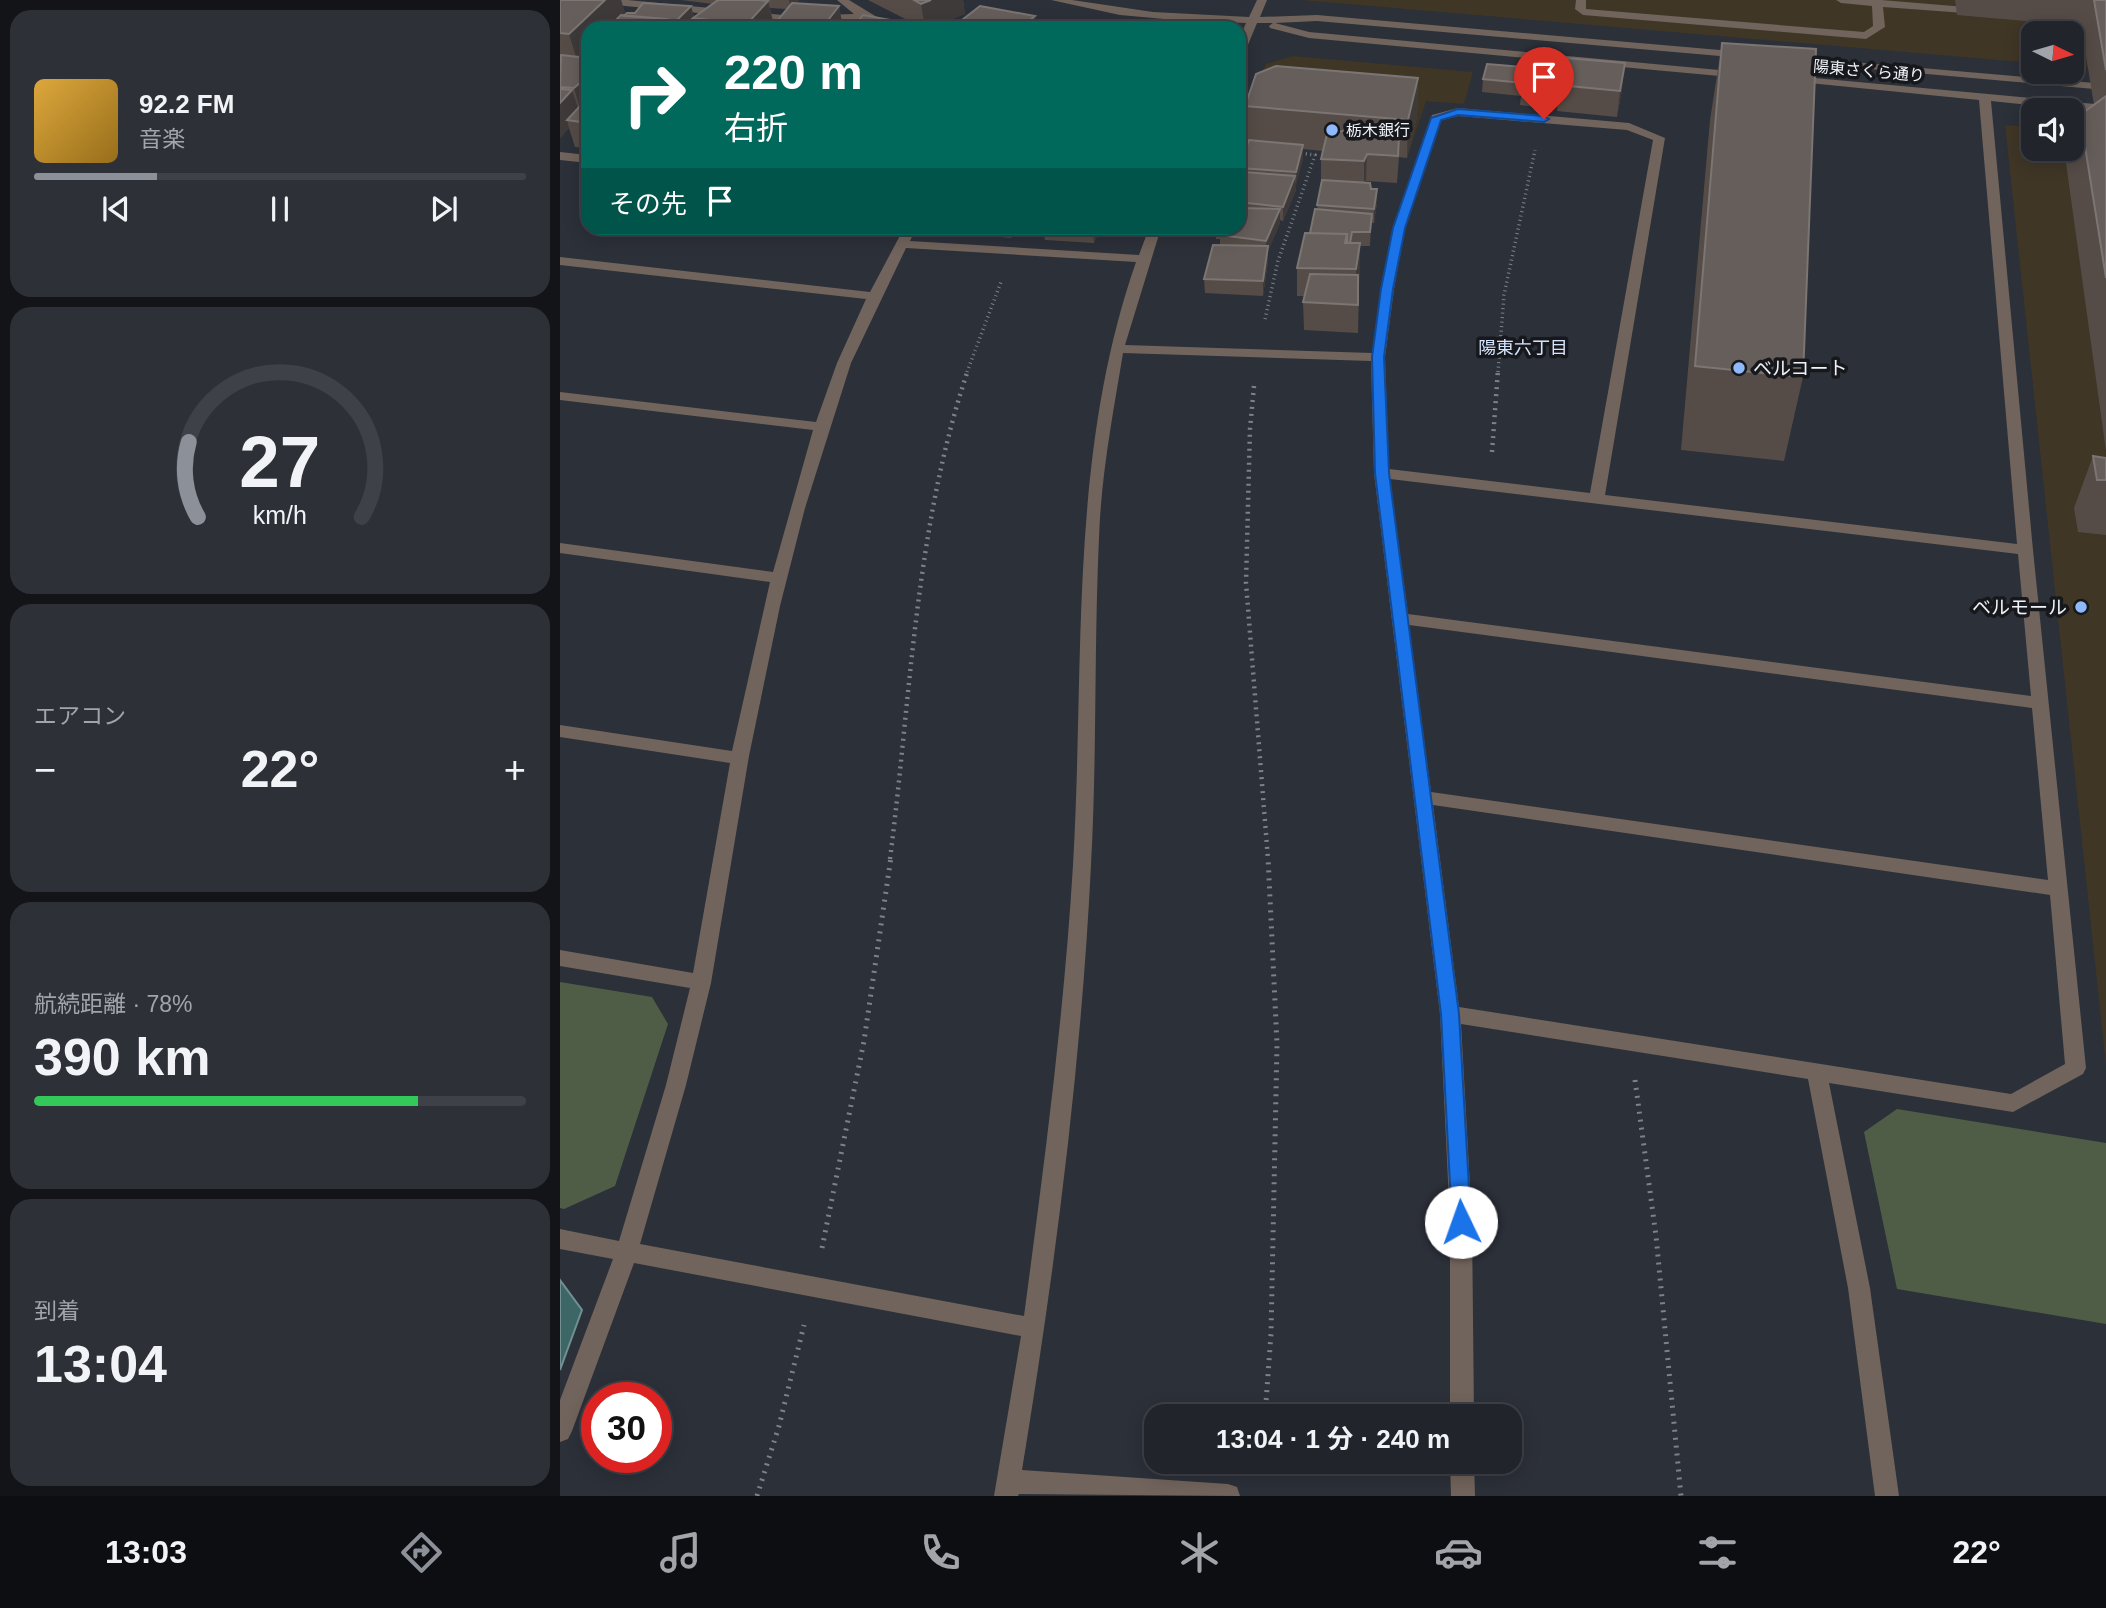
<!DOCTYPE html>
<html lang="ja">
<head>
<meta charset="utf-8">
<style>
	:root { --surface:#21242b; --page:#2d3037; --text:#f1f3f6; --muted:#a2a4a9; --line:#3e4147; --accent:#8c9099 }
	body { margin:0; font-family:Arial,"Noto Sans JP",sans-serif; background:var(--page); color:var(--text); height:100vh; display:flex; flex-direction:column; font-size:26px; white-space:nowrap }
	* { box-sizing:border-box; margin:0 }
	p { font-size:23px; color:var(--muted) }
	.icon { flex:none; width:38px; height:38px; fill:none; stroke:currentColor; stroke-width:2; stroke-linecap:round; stroke-linejoin:round }
	.map { position:relative; flex:1; overflow:hidden }
	.side { display:flex; flex-direction:column; gap:10px; padding:10px; background:#121418; width:560px }
	.side>* { flex:none }
	.hud { position:absolute; left:21px; top:21px; width:665px; height:214px; border-radius:21px; box-shadow:0 4px 18px #0003,0 0 0 2px var(--line); background:#00695c; color:#fff; overflow:hidden }
	.needle { width:46px; rotate:95deg }
	.controls { position:absolute; left:1461px; top:21px; display:grid; gap:14px }
	.controls a { display:grid; place-items:center; width:63px; height:63px; border-radius:14px; background:var(--surface); box-shadow:0 4px 18px #0003,0 0 0 2px var(--line); font-size:35px }
	.speed { position:absolute; left:21px; top:1382px; display:flex; gap:14px; font-size:35px; font-weight:700; text-align:center }
	.speed>* { display:grid; place-content:center; width:91px; height:91px; border-radius:50%; background:var(--surface); box-shadow:0 4px 18px #0003,0 0 0 2px var(--line); line-height:1 }
	.speed .limit { border:10px solid #d22; background:#fff; color:#111 }
	.pin { position:absolute; display:grid; place-items:center; width:60px; height:60px; color:#fff; margin:-72px -30px; border-radius:50% 50% 50% 0; rotate:-45deg; box-shadow:0 0 7px #0007 }
	.pin .icon { rotate:45deg }
	.me { position:absolute; width:77px; margin:-38px; rotate:357deg; stroke-linejoin:round; filter:drop-shadow(0 0 5px #0008) }
	.turn { display:flex; align-items:center; gap:24px; height:147px; padding:0 28px; font-size:32px }
	.turn .icon { width:91px; height:91px; stroke-width:2.5 }
	.turn b { display:block; font-size:49px; line-height:60px }
	.then { display:flex; align-items:center; height:66px; padding:0 28px; background:#0003; gap:14px; font-size:26px }
	.big { font-size:52px; font-weight:700; line-height:1.1 }
	.side .widget { flex:1; display:flex; flex-direction:column; justify-content:center; gap:10px; min-width:0; padding:0 24px; border-radius:21px; background:var(--page) }
	.side .dial { align-items:center; gap:0 }
	.dial svg { height:182px; overflow:visible; fill:none; stroke:var(--line); stroke-width:7; stroke-linecap:round; text-anchor:middle }
	.dial text { fill:var(--text); stroke:none }
	.song { display:flex; align-items:center; gap:21px }
	.cover { width:84px; height:84px; border-radius:10px; background:linear-gradient(135deg,hsl(40 70% 55%),hsl(40 70% 35%)) }
	.played { height:7px; border-radius:4px; background:linear-gradient(90deg,var(--accent) 25%,var(--line) 25%) }
	.keys { display:flex; justify-content:space-around; direction:ltr }
	.heat { display:flex; justify-content:space-between; align-items:center; font-size:38px; direction:ltr }
	.charge { height:10px; border-radius:5px; background:linear-gradient(90deg,#34c759 78%,var(--line) 0) }
	.trip { position:absolute; left:584px; top:1404px; width:378px; height:70px; border-radius:21px; background:var(--surface); box-shadow:0 4px 18px #0003,0 0 0 2px var(--line); font-weight:700; line-height:70px; text-align:center }
	.tab-bar { display:flex; height:112px; justify-content:space-around; align-items:center; background:#0d0e11; color:var(--muted) }
	.tab-bar .icon { width:49px; height:49px }
	.tab-bar .active { color:var(--accent) }
	.tab-bar b { font-size:32px; color:var(--text) }
	main { display:flex; flex:1; min-height:0 }
	.map>svg:first-child { display:block }
	.commercial { fill:#3f3626 }
	.green { fill:#4f5d46 }
	.water { fill:#3d6767; stroke:#729092; stroke-width:2 }
	.lines { fill:none; stroke-linecap:round; stroke-linejoin:round }
	.path-far2 { stroke:#7d8188; stroke-width:3.5; stroke-dasharray:1 3.5; stroke-linecap:butt }
	.path-far1 { stroke:#7d8188; stroke-width:4.5; stroke-dasharray:2 5; stroke-linecap:butt }
	.path { stroke:#7d8188; stroke-width:5; stroke-dasharray:2 6; stroke-linecap:butt }
	.minor { fill:#71645c; fill-rule:evenodd }
	.wall { fill:#554c47; fill-rule:evenodd }
	.shaded-wall { fill:#3e3a3a }
	.building { fill:#665e5a; stroke:#7b7573; stroke-width:2 }
	.route { fill:#1a73e8; stroke:#114b97; stroke-width:2 }
	.poi-dot { fill:#90b8fd; stroke:#16181c; stroke-width:2.5 }
	.labels { text-anchor:middle; dominant-baseline:central; stroke-width:7; stroke-linejoin:round; paint-order:stroke }
	.far-street-label { font-size:16px; fill:#eef1f7; stroke:#16181c }
	.far-poi-label { font-size:16px; fill:#eef1f7; stroke:#16181c; text-anchor:start }
	.far-neighbourhood-label { font-size:18px; fill:#d4e3fe; stroke:#16181c }
	.poi-label { font-size:19px; fill:#eef1f7; stroke:#16181c; text-anchor:start }
</style>
</head>
<body>
<main>
<section class="side">
<div class="widget">
<div class="song"><i class="cover"></i><div><b>92.2 FM</b><p>音楽</p></div></div>
<div class="played"></div>
<div class="keys"><svg class="icon" aria-label="previous" viewBox="0 0 24 24"><path d="M18 5L8 12l10 7zM5 5v14"/></svg><svg class="icon" aria-label="pause" viewBox="0 0 24 24"><path d="M8 5v14M16 5v14"/></svg><svg class="icon" aria-label="next" viewBox="0 0 24 24"><path d="M6 5l10 7-10 7zM19 5v14"/></svg></div>
</div>
<div class="widget dial"><svg viewBox="0 0 100 80">
<path d="M14 69A42 42 0 1 1 86 69"/>
<path d="M14 69A42 42 0 0 1 10 36" stroke="#8c9099"/>
<text x="50" y="56" font-size="32" font-weight="700">27</text>
<text x="50" y="72" font-size="11">km/h</text>
</svg></div>
<div class="widget"><p>エアコン</p>
<div class="heat"><a>−</a><b class="big">22°</b><a>+</a></div>
</div>
<div class="widget"><p>航続距離 · 78%</p><b class="big">390 km</b><div class="charge"></div></div>
<div class="widget"><p>到着</p><b class="big">13:04</b></div>
</section>
<div class="map">
<svg width="1546" height="1496" viewBox="0 0 1546 1496">
	<rect width="100%" height="100%" fill="#2c3039"/>
	<path class="commercial" d="M741,0H1546V69L1512,66V33H1474L1473,63Z
		M733,56L913,72L904,104L866,101L847,158L679,144V120L706,64Z
		M1445,125L1473,127L1474,149H1512V130L1546,133V1065Z"/>
	<path class="green" d="M0,982L92,997L108,1024L55,1186L4,1209L0,1208Z
		M1337,1109L1546,1143V1324L1337,1289L1304,1132Z"/>
	<path class="water" d="M0,1280L22,1310L0,1370Z"/>
	<g class="lines">
		<path class="path-far2" d="M679,148L692,149
			M705,319L718,261L755,155L739,153
			M407,372L441,282
			M938,372L944,295L975,150"/>
		<path class="path-far1" d="M694,386L690,429L686,583L708,859
			M932,452L938,370
			M330,859C351,695 355,528 408,370"/>
		<path class="path" d="M1075,1080L1096,1236L1121,1496
			M262,1248L304,1041L331,857
			M705,1416L711,1334L717,1044L708,857
			M700,1474L701,1461
			M197,1496L219,1426L244,1325"/>
		<path class="minor" d="M29,0H68L233,16L294,14L277,0H289L335,28H320L303,20L233,22L34,3Z
			M491,0H512L593,12L689,17L697,0H707L700,17L757,15L1183,52L1189,55L1183,58L757,21L715,23L749,32L1181,72L1187,75L1181,78L749,38L710,28L709,26L713,23H697L685,52L679,55V39L686,23L626,21L560,15Z
			M1016,0H1026V9L1304,32L1313,26L1312,6L1281,3L1276,0H1321L1418,8L1423,11L1418,14L1323,7L1325,27L1306,39L1023,15L1015,9Z
			M1502,15L1546,19V25L1503,21L1500,33H1490L1491,20Z
			M1235,57L1546,84V90L1231,62L1229,60Z
			M1233,76L1546,105V113L1431,101L1473,550L1526,1068L1523,1074L1453,1112L1269,1083L1310,1288L1339,1496H1315L1288,1288L1248,1079L901,1024L912,1222L914,1416H890V1222L880,1014L814,473L811,361L563,353C553,414 541,476 539,538C534,647 537,756 531,865C521,1068 495,1269 462,1470L668,1484L677,1487L680,1496L459,1494L458,1496H434L461,1336L74,1263L12,1431L8,1439L0,1442V1400L53,1259L0,1249V1229L59,1241L106,1085L130,988L0,966V950L133,973L170,763L0,737V725L172,751L210,582L0,553V543L213,572L253,430L0,400V392L256,422L277,363L306,299L0,265V257L310,292L344,228H356L350,241L579,255L589,228H601L565,345L812,353L833,228L872,115L898,108L1069,123L1105,138L1045,495L1457,544L1419,100L1229,81V77ZM898,116L1067,130L1093,140L1030,493L829,469L825,357L834,289L845,228L881,120ZM346,248L576,262C508,457 525,663 513,865C504,1016 484,1165 464,1316L80,1244L126,1085L151,983L189,756L220,606L245,508L291,363ZM830,479L1458,554L1471,696L848,614ZM849,625L1472,708L1488,880L871,792ZM873,805L1490,895L1505,1064L1451,1094L899,1007Z
			M0,152L28,155V163L0,160Z
			M890,1461H914L915,1496H891Z"/>
	</g>
	<path class="wall" d="M0,0H61L65,13L62,16L131,6L134,17L153,4L121,0H239L237,3L279,6L283,28H132L135,25L134,20L126,28H28V49L20,57L28,58V148L15,147L9,128L0,138ZM210,8L226,9L214,25Z
		M308,0H403L405,14L368,28H363Z
		M1395,0H1546V451L1506,163L1510,149H1512V142L1520,115L1534,105L1521,26L1397,15Z
		M475,16L476,28H403L402,20Z
		M1162,43L1243,377L1224,461L1121,450L1150,120Z
		M989,69L985,108L960,105L961,96L922,92L923,79Z
		M858,78L857,116L847,158L839,157L837,183L806,181V182L811,189H817V203L814,223H811L810,246H800L798,333L744,330L743,302L745,296H737V268L750,233L757,209L761,182V159L763,151L743,149V159L735,185L736,190L723,221L720,220V223L708,251V261L703,296L645,293L644,279L660,245V239H656V228H679V168L688,144H686L685,106Z
		M999,85L1062,89L1057,117L997,111Z
		M390,228H456L451,238L391,232Z
		M483,228H554L553,231L540,230L534,243L485,240Z
		M1533,456L1546,458V535L1518,532L1514,508Z"/>
	<path class="shaded-wall" d="M45,0H61L65,13L49,28H28V49L17,60L9,34Z
		M229,0H239L231,10Z
		M371,0H403L405,14L368,28H365L361,4Z
		M208,1L214,26L212,28H188L187,24Z
		M131,6L134,18H133L134,20L126,28H109Z
		M279,6L283,28H262Z
		M475,16L476,28H460Z
		M107,19L109,28H98Z
		M1065,63L1062,89L1057,117L1060,91Z
		M28,76V109L22,115L14,88Z
		M858,78L857,116L847,158L848,120Z
		M12,90L21,117L7,120L9,128L0,138V103Z
		M743,145V159L736,186V172Z
		M807,154L806,181L804,188V161Z
		M735,176L736,190L723,221V207Z
		M817,189V203L814,223V209Z
		M720,209V223L708,251V261L703,296V281L706,256V241Z
		M450,228H456L451,238Z
		M533,228H540V230L534,243Z
		M800,243V271L798,281V333V282L796,297V269Z"/>
	<path class="building" d="M0,0H45L9,34L0,33Z
		M158,0H198L208,1L187,24L133,18Z
		M354,0H371L361,4Z
		M1534,0H1546V70Z
		M83,3L131,6L109,28L107,19L64,16L67,13H75Z
		M232,3L279,6L262,28L212,27Z
		M420,6L475,16L460,28H431L433,26L402,20Z
		M61,15L107,19L98,28H41L43,26H50Z
		M303,15L352,24L350,28H293Z
		M138,22L184,26L182,28H132Z
		M506,24L547,28H504Z
		M1162,43L1256,49L1243,377L1135,366Z
		M1,55L28,58V76L14,88L0,87Z
		M1005,58L1065,63L1060,91L999,85Z
		M927,64L989,69L986,94L961,92L964,83L923,79Z
		M716,66L858,78L848,120L685,106L696,74Z
		M0,89L12,90L0,103Z
		M1546,96V278L1520,115Z
		M20,106L27,107L28,106V123L7,120Z
		M768,130L839,136L838,156L807,154L804,161L761,159Z
		M689,140L743,145L736,172L679,168Z
		M684,172L735,176L723,207L679,202V184Z
		M762,180L810,183L811,189H817L814,209L757,205Z
		M679,208L720,209L706,241L660,235L662,228H679Z
		M755,209L812,214L810,232H792L790,243H787V234L750,233Z
		M745,233L787,234L785,243H800L796,269L737,268Z
		M653,245L708,246L703,281L644,279Z
		M750,274L798,275V305L743,302Z
		M1533,456L1546,458V480H1537Z"/>
	<path class="route" d="M898,109L984,116L989,119L984,122L898,115L881,120L845,228L833,289L824,357L829,473L899,1014L911,1222L908,1228L901,1231L894,1228L892,1222L881,1014L815,473L812,357L821,289L833,228L871,118Z"/>
	<g class="poi-dot">
		<circle cx="772" cy="130" r="7"/>
		<circle cx="1179" cy="368" r="7"/>
		<circle cx="1521" cy="607" r="7"/>
	</g>
	<g class="labels">
		<g class="far-street-label">
			<text transform="translate(1309 71) rotate(5)">陽東さくら通り</text>
		</g>
		<g class="far-poi-label">
			<text x="786" y="130">栃木銀行</text>
		</g>
		<g class="far-neighbourhood-label">
			<text x="963" y="348">陽東六丁目</text>
		</g>
		<g class="poi-label">
			<text x="1193" y="368">ベルコート</text>
			<text x="1507" y="607" text-anchor="end">ベルモール</text>
		</g>
	</g>
</svg>
<div class="controls">
<a><svg class="needle" viewBox="-14 -14 28 28"><path d="M0-13l5 13h-10z" fill="#e53935"/><path d="M0 13l5-13h-10z" fill="#a2a4a9"/></svg></a>
<a><svg class="icon" aria-label="sound" viewBox="0 0 24 24"><path d="M4 9h4l5-4v14l-5-4H4zM17 9q2 3 0 6"/></svg></a>
</div>
<div class="speed"><div class="limit">30</div></div>
<div class="pin" style="left:984px;top:119px;background:#d93025"><svg class="icon" aria-label="arrive" viewBox="0 0 24 24"><path d="M6 21V4h12l-3 4 3 4H6"/></svg></div>
<svg class="me" style="left:901px;top:1222px" viewBox="-20 -20 40 40"><circle r="19" fill="#fff"/><path d="M0-13L10 11 0 6-10 11z" fill="#1a73e8"/></svg>
<div class="trip">13:04 · 1 分 · 240 m</div>
<div class="hud">
<div class="turn"><svg class="icon" aria-label="right" viewBox="0 0 24 24"><path d="M7 20v-9h11M14 6l5 5-5 5"/></svg><div><b>220 m</b>右折</div></div>
<div class="then">その先<svg class="icon" aria-label="arrive" viewBox="0 0 24 24"><path d="M6 21V4h12l-3 4 3 4H6"/></svg></div>
</div>
</div>
</main>
<nav class="tab-bar">
<b>13:03</b>
<svg class="icon active" aria-label="directions" viewBox="0 0 24 24"><path d="M12 3l9 9-9 9-9-9zM9 14v-3h6M13 9l2 2-2 2"/></svg>
<svg class="icon" aria-label="music" viewBox="0 0 24 24"><path d="M9 18V5l10-2v13"/><circle cx="6" cy="18" r="3"/><circle cx="16" cy="16" r="3"/></svg>
<svg class="icon" aria-label="phone" viewBox="0 0 24 24"><path d="M5 4h4l2 5-3 2q2 4 5 5l2-3 5 2v4C11 20 4 13 5 4z"/></svg>
<svg class="icon" aria-label="climate" viewBox="0 0 24 24"><path d="M12 3v18M4 7l16 10M4 17L20 7"/></svg>
<svg class="icon" aria-label="car" viewBox="0 0 24 24"><path d="M5 17H2v-5l4-1 3-4h7l3 4 3 1v5h-3M9 17h6M6 11h13"/><circle cx="7" cy="17" r="2"/><circle cx="17" cy="17" r="2"/></svg>
<svg class="icon" aria-label="filters" viewBox="0 0 24 24"><path d="M4 7h16M4 17h16"/><circle cx="9" cy="7" r="2"/><circle cx="15" cy="17" r="2"/></svg>
<b>22°</b>
</nav>
</body>
</html>
